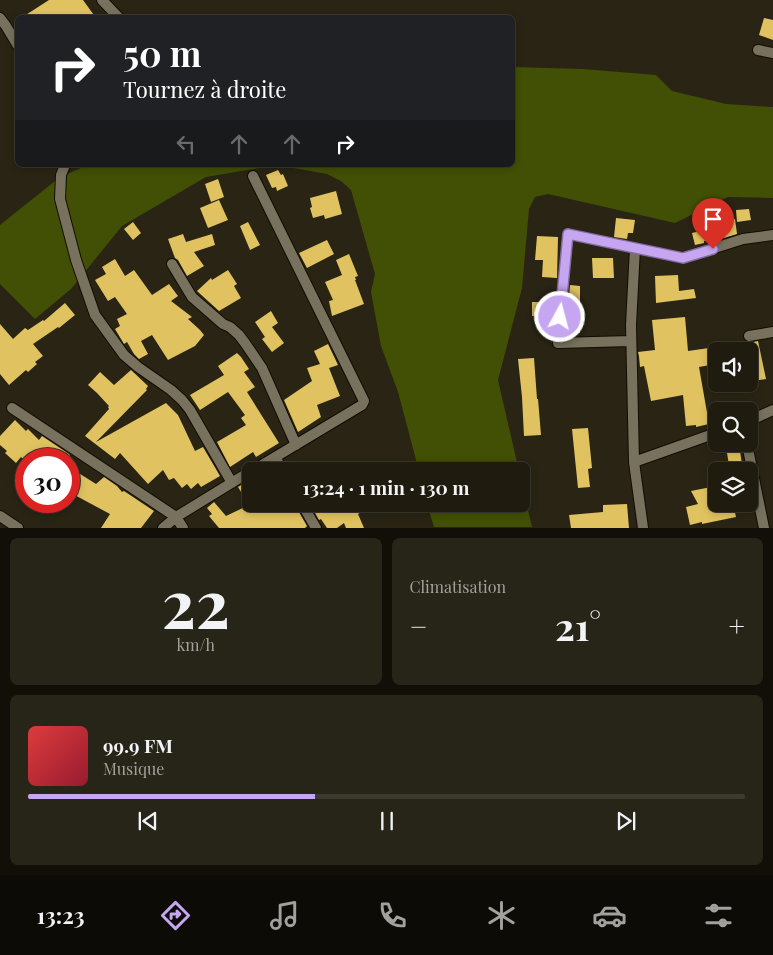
<!DOCTYPE html>
<html lang="fr">
<head>
<meta charset="utf-8">
<style>
	:root { --surface:#1f1b0f; --page:#272418; --text:#f1f3f6; --muted:#a1a19e; --line:#3c392f; --accent:#c6a6f0 }
	body { margin:0; font-family:"Playfair Display",serif; background:var(--page); color:var(--text); height:100vh; display:flex; flex-direction:column; font-size:19px; white-space:nowrap }
	* { box-sizing:border-box; margin:0 }
	p { font-size:16px; color:var(--muted) }
	.icon { flex:none; width:28px; height:28px; fill:none; stroke:currentColor; stroke-width:2; stroke-linecap:round; stroke-linejoin:round }
	.map { position:relative; height:528px; overflow:hidden }
	.side { display:flex; flex-direction:column; gap:10px; padding:10px; background:#110f08; flex:1 }
	.side>* { flex:none }
	.hud { position:absolute; left:15px; top:15px; width:500px; height:152px; border-radius:8px; box-shadow:0 2px 8px #0003,0 0 0 1px var(--line); background:#202124; color:#fff; overflow:hidden }
	.tools { position:absolute; left:708px; top:342px; display:grid; gap:10px }
	.tools a { display:grid; place-items:center; width:50px; height:50px; border-radius:8px; background:var(--surface); box-shadow:0 2px 8px #0003,0 0 0 1px var(--line); font-size:25px }
	.speed { position:absolute; left:15px; top:448px; display:flex; gap:10px; font-size:25px; font-weight:700; text-align:center }
	.speed>* { display:grid; place-content:center; width:65px; height:65px; border-radius:50%; background:var(--surface); box-shadow:0 2px 8px #0003,0 0 0 1px var(--line); line-height:1 }
	.speed .limit { border:8px solid #d22; background:#fff; color:#111 }
	.pin { position:absolute; display:grid; place-items:center; width:42px; height:42px; color:#fff; margin:-51px -21px; border-radius:50% 50% 50% 0; rotate:-45deg; box-shadow:0 0 5px #0007 }
	.pin .icon { rotate:45deg }
	.me { position:absolute; width:55px; margin:-28px; rotate:7deg; stroke-linejoin:round; filter:drop-shadow(0 0 4px #0008) }
	.turn { display:flex; align-items:center; gap:18px; height:105px; padding:0 25px; font-size:22px }
	.turn .icon { width:65px; height:65px; stroke-width:2.5 }
	.turn b { display:block; font-size:35px; line-height:42px }
	.lanes { display:flex; align-items:center; height:48px; padding:0 25px; background:#0003; justify-content:center; gap:25px; direction:ltr }
	.lanes .off { opacity:.35 }
	.big { font-size:38px; font-weight:700; line-height:1.1 }
	.side .card { flex:1; display:flex; flex-direction:column; justify-content:center; gap:8px; min-width:0; padding:0 18px; border-radius:8px; background:var(--page) }
	.side .dial { align-items:center; gap:0 }
	.dial b { font-size:65px; line-height:1 }
	.song { display:flex; align-items:center; gap:15px }
	.cover { width:60px; height:60px; border-radius:8px; background:linear-gradient(135deg,hsl(0 70% 55%),hsl(350 70% 35%)) }
	.played { height:5px; border-radius:2px; background:linear-gradient(90deg,var(--accent) 40%,var(--line) 40%) }
	.keys { display:flex; justify-content:space-around; direction:ltr }
	.heat { display:flex; justify-content:space-between; align-items:center; font-size:28px; direction:ltr }
	.side .tiles { flex:1; display:grid; gap:10px; grid-template-columns:1fr 1fr }
	.card:last-child { grid-column:span 2 }
	.trip { position:absolute; left:242px; top:462px; width:288px; height:50px; border-radius:8px; background:var(--surface); box-shadow:0 2px 8px #0003,0 0 0 1px var(--line); font-weight:700; line-height:50px; text-align:center }
	.menu { display:flex; height:80px; justify-content:space-around; align-items:center; background:#0c0b06; color:var(--muted) }
	.menu .icon { width:35px; height:35px }
	.menu .selected { color:var(--accent) }
	.menu b { font-size:22px; color:var(--text) }
	.map>svg:first-child { display:block }
	.green { fill:#415004 }
	.building { fill:#e0c360 }
	.lines { fill:none; stroke-linecap:round; stroke-linejoin:round }
	.street-casing { stroke:#120d01; stroke-width:12 }
	.street { stroke:#77715e; stroke-width:10 }
	.route-casing { stroke:#816c9c; stroke-width:12 }
	.route { stroke:#c6a6f0; stroke-width:9 }
</style>
</head>
<body>
<div class="map">
<svg width="773" height="528" viewBox="0 0 773 528">
	<rect width="100%" height="100%" fill="#292414"/>
	<path class="green" d="M513,67L583,69L656,75L672,91L726,104L773,107V198L728,197L675,223L548,194L535,197L529,209L522,288L498,380L519,471H419L398,392L381,346L371,292L375,274L351,190L341,181L327,174L277,165L206,177L122,226L71,289L35,319L0,284V225L60,177L88,165H512Z
		M521,481L532,527H434L427,504H521Z"/>
	<path class="building" d="M49,0H83L96,18H21Z
		M764,18L773,20V40L759,35Z
		M278,170L281,175L283,174L288,186L277,191L276,187L272,188L266,175Z
		M218,179L224,197L211,202L205,184Z
		M336,191L342,214L325,219L324,215L313,218L310,208L312,207L310,198Z
		M219,200L228,220L208,228L200,208Z
		M749,209L751,220L737,222L736,210Z
		M616,218L635,220L633,233H628L627,239L614,237Z
		M735,219L737,234L724,238L704,241V243L695,245L692,233L713,228V223Z
		M133,222L141,233L133,240L124,229Z
		M248,222L260,245L250,250L240,226Z
		M183,234L186,242L212,234L215,245L194,252L204,266L187,276L178,260L175,258L168,239Z
		M537,236L558,237L557,278L542,277L543,260H535Z
		M327,240L334,254L307,268L299,253Z
		M349,254L358,276L355,277L356,280H355L364,304L332,316L329,301L333,300L325,282L342,275L336,260Z
		M592,258H613L614,278H593Z
		M115,259L125,276L134,270L152,295L169,284L178,296L171,301L192,317L188,319L200,330L204,335L195,346L168,360L152,335L141,341L148,354L139,359L134,354L127,342L124,344L115,329L120,326L117,319L127,314L115,297L108,301L95,280L106,274L102,267Z
		M228,270L237,284L234,286L241,298L219,311L197,291L211,278L212,280Z
		M678,275L679,291L694,289L696,298L656,303L655,276Z
		M570,285L580,286V333H566Z
		M532,302H555L554,316H532Z
		M65,303L75,315L59,328L58,327L33,344L43,356L35,362L37,364L28,372L26,370L9,385L0,374V324L13,339L25,328L28,330L43,320L44,321Z
		M271,311L278,323L272,327L284,343L272,352L262,339L265,337L255,322Z
		M685,317L688,351L716,347V364L699,367L709,424L696,427V425L686,426L683,395L651,401L644,366L640,367L639,356L638,352L655,350L652,320Z
		M758,341L766,379L754,381L749,351H727V347Z
		M328,344L338,365L329,368L340,396L317,405L321,417L298,432L284,400L312,381L307,368L320,364L314,351Z
		M237,353L241,357L249,369L244,372L255,387L247,392L279,443L256,457L253,452L230,467L217,442L246,425L241,418L245,415L228,392L200,410L190,395L224,375L218,366Z
		M534,358L537,399H538L541,435L524,436L522,397L518,359Z
		M131,370L148,386L146,389L147,390L96,442L166,403L178,415L195,451L203,447L220,476L201,487L198,483L191,489L187,484L182,488L174,478L169,480L163,470L148,484L120,453L115,459L85,436L109,409L108,407L109,406L97,393L88,385L100,372L114,385Z
		M15,420L26,431L28,429L39,440L42,436L69,454L72,459H49L50,458L45,451L38,459H23L21,457L16,463L5,453L7,451L0,445V436Z
		M588,428L592,468L588,469L590,487L578,488L572,429Z
		M740,451L743,471H730L727,453Z
		M69,467L96,484L104,477L117,486L122,492L124,491L154,511L141,528H101L110,514L69,492Z
		M251,479V504H295L296,507L307,526L305,528H219L209,516L212,514L207,508L214,502L226,516L249,505L238,487Z
		M716,486V504H733L736,517L702,524V522L690,525L686,507L698,504L691,491Z
		M310,504H358L363,511L358,514L364,528H346L344,523L337,528H327L321,519L319,520Z
		M627,504L629,528H571L569,515L603,512V505Z"/>
	<g class="lines">
		<defs>
			<path id="street" d="M102,0L119,18
				M0,18L6,26L18,46
				M758,50L773,53
				M65,165L61,175L60,199L76,260L95,315L124,355L138,367L171,390L182,400L190,410L232,483
				M635,248L631,325L634,462L643,528
				M172,264L192,297L223,324L230,327L239,335L245,343L262,368L296,445
				M749,336L773,332
				M631,341L558,343L568,234L683,258L743,239L773,235
				M12,408L176,517L183,528
				M749,421L773,410
				M747,444L764,528
				M275,457L283,471
				M634,462L716,433
				M252,471L362,405L364,401L253,176
				M302,504L316,528
				M0,516L18,528
				M163,528L176,517L251,471"/>
		</defs>
		<use href="#street" class="street-casing"/>
		<use href="#street" class="street"/>
	</g>
	<g class="lines">
		<defs>
			<path id="route" d="M560,317L568,234L683,258L713,249"/>
		</defs>
		<use href="#route" class="route-casing"/>
		<use href="#route" class="route"/>
	</g>
</svg>
<div class="tools">
<a><svg class="icon" aria-label="sound" viewBox="0 0 24 24"><path d="M4 9h4l5-4v14l-5-4H4zM17 9q2 3 0 6"/></svg></a>
<a><svg class="icon" aria-label="search" viewBox="0 0 24 24"><circle cx="10" cy="10" r="6"/><path d="M15 15l6 6"/></svg></a>
<a><svg class="icon" aria-label="layers" viewBox="0 0 24 24"><path d="M12 4l9 5-9 5-9-5zM3 14l9 5 9-5"/></svg></a>
</div>
<div class="speed"><div class="limit">30</div></div>
<div class="pin" style="left:713px;top:249px;background:#d93025"><svg class="icon" aria-label="arrive" viewBox="0 0 24 24"><path d="M6 21V4h12l-3 4 3 4H6"/></svg></div>
<svg class="me" style="left:560px;top:317px" viewBox="-20 -20 40 40"><circle r="17" fill="#c6a6f0" stroke="#fff" stroke-width="3"/><path d="M0-11L8 9 0 5-8 9z" fill="#fff"/></svg>
<div class="trip">13:24 · 1 min · 130 m</div>
<div class="hud">
<div class="turn"><svg class="icon" aria-label="right" viewBox="0 0 24 24"><path d="M7 20v-9h11M14 6l5 5-5 5"/></svg><div><b>50 m</b>Tournez à droite</div></div>
<div class="lanes"><svg class="icon off" aria-label="left" viewBox="0 0 24 24"><path d="M17 20v-9H6M10 6l-5 5 5 5"/></svg><svg class="icon off" aria-label="ahead" viewBox="0 0 24 24"><path d="M12 20V5M6 11l6-6 6 6"/></svg><svg class="icon off" aria-label="ahead" viewBox="0 0 24 24"><path d="M12 20V5M6 11l6-6 6 6"/></svg><svg class="icon" aria-label="right" viewBox="0 0 24 24"><path d="M7 20v-9h11M14 6l5 5-5 5"/></svg></div>
</div>
</div>
<section class="side">
<div class="tiles">
<div class="card dial"><b>22</b><p>km/h</p></div>
<div class="card"><p>Climatisation</p>
<div class="heat"><a>−</a><b class="big">21°</b><a>+</a></div>
</div>
<div class="card">
<div class="song"><i class="cover"></i><div><b>99.9 FM</b><p>Musique</p></div></div>
<div class="played"></div>
<div class="keys"><svg class="icon" aria-label="previous" viewBox="0 0 24 24"><path d="M18 5L8 12l10 7zM5 5v14"/></svg><svg class="icon" aria-label="pause" viewBox="0 0 24 24"><path d="M8 5v14M16 5v14"/></svg><svg class="icon" aria-label="next" viewBox="0 0 24 24"><path d="M6 5l10 7-10 7zM19 5v14"/></svg></div>
</div>
</div>
</section>
<nav class="menu">
<b>13:23</b>
<svg class="icon selected" aria-label="directions" viewBox="0 0 24 24"><path d="M12 3l9 9-9 9-9-9zM9 14v-3h6M13 9l2 2-2 2"/></svg>
<svg class="icon" aria-label="music" viewBox="0 0 24 24"><path d="M9 18V5l10-2v13"/><circle cx="6" cy="18" r="3"/><circle cx="16" cy="16" r="3"/></svg>
<svg class="icon" aria-label="phone" viewBox="0 0 24 24"><path d="M5 4h4l2 5-3 2q2 4 5 5l2-3 5 2v4C11 20 4 13 5 4z"/></svg>
<svg class="icon" aria-label="climate" viewBox="0 0 24 24"><path d="M12 3v18M4 7l16 10M4 17L20 7"/></svg>
<svg class="icon" aria-label="car" viewBox="0 0 24 24"><path d="M5 17H2v-5l4-1 3-4h7l3 4 3 1v5h-3M9 17h6M6 11h13"/><circle cx="7" cy="17" r="2"/><circle cx="17" cy="17" r="2"/></svg>
<svg class="icon" aria-label="filters" viewBox="0 0 24 24"><path d="M4 7h16M4 17h16"/><circle cx="9" cy="7" r="2"/><circle cx="15" cy="17" r="2"/></svg>
</nav>
</body>
</html>
